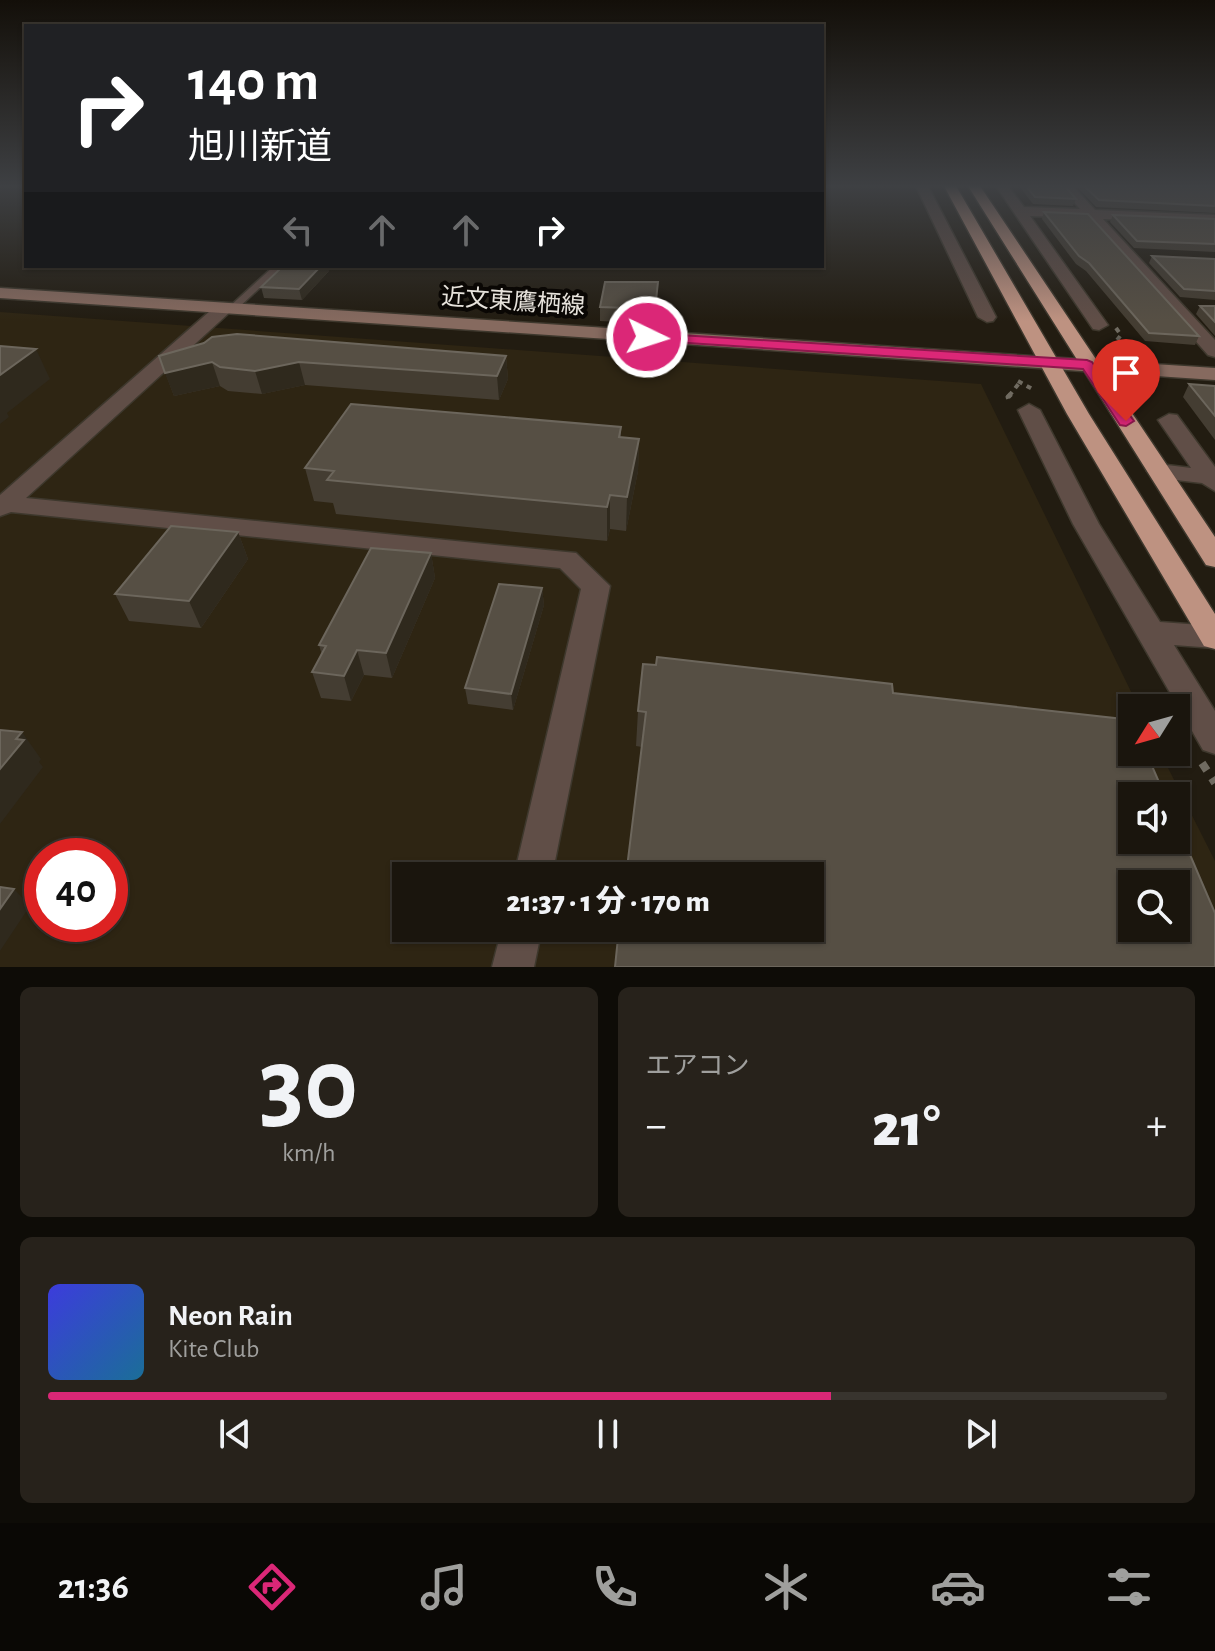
<!DOCTYPE html>
<html lang="ja">
<head>
<meta charset="utf-8">
<style>
	:root { --surface:#1a150d; --page:#27221b; --text:#f1f3f6; --muted:#9f9f9d; --line:#38342e; --accent:#db2777 }
	body { margin:0; font-family:"Alegreya Sans","Noto Sans JP",sans-serif; background:var(--page); color:var(--text); height:100vh; display:flex; flex-direction:column; font-size:30px; white-space:nowrap }
	* { box-sizing:border-box; margin:0 }
	p { font-size:26px; color:var(--muted) }
	.icon { flex:none; width:44px; height:44px; fill:none; stroke:currentColor; stroke-width:2; stroke-linecap:round; stroke-linejoin:round }
	.map { position:relative; height:967px; overflow:hidden }
	.panel { display:flex; flex-direction:column; gap:20px; padding:20px; background:#0e0c07; flex:1 }
	.panel>* { flex:none }
	.hud { position:absolute; left:24px; top:24px; width:800px; height:244px; border-radius:0px; box-shadow:0 2px 6px #0004,0 0 0 2px var(--line); background:#202124; color:#fff; overflow:hidden }
	.needle { width:52px; rotate:233deg }
	.tools { position:absolute; left:1118px; top:694px; display:grid; gap:16px }
	.tools a { display:grid; place-items:center; width:72px; height:72px; border-radius:0px; background:var(--surface); box-shadow:0 2px 6px #0004,0 0 0 2px var(--line); font-size:40px }
	.speed { position:absolute; left:24px; top:838px; display:flex; gap:16px; font-size:40px; font-weight:700; text-align:center }
	.speed>* { display:grid; place-content:center; width:104px; height:104px; border-radius:50%; background:var(--surface); box-shadow:0 2px 6px #0004,0 0 0 2px var(--line); line-height:1 }
	.speed .limit { border:12px solid #d22; background:#fff; color:#111 }
	.pin { position:absolute; display:grid; place-items:center; width:68px; height:68px; color:#fff; margin:-82px -34px; border-radius:50% 50% 50% 0; rotate:-45deg; box-shadow:0 0 8px #0007 }
	.pin .icon { rotate:45deg }
	.me { position:absolute; width:88px; margin:-44px; rotate:94deg; stroke-linejoin:round; filter:drop-shadow(0 0 6px #0008) }
	.turn { display:flex; align-items:center; gap:28px; height:168px; padding:0 32px; font-size:36px }
	.turn .icon { width:104px; height:104px; stroke-width:2.5 }
	.turn b { display:block; font-size:56px; line-height:68px }
	.lanes { display:flex; align-items:center; height:76px; padding:0 32px; background:#0003; justify-content:center; gap:40px; direction:ltr }
	.lanes .off { opacity:.35 }
	.big { font-size:60px; font-weight:800; line-height:1.1 }
	.panel .widget { flex:1; display:flex; flex-direction:column; justify-content:center; gap:12px; min-width:0; padding:0 28px; border-radius:12px; background:var(--page) }
	.panel .dial { align-items:center; gap:0 }
	.dial b { font-size:104px; line-height:1 }
	.song { display:flex; align-items:center; gap:24px }
	.cover { width:96px; height:96px; border-radius:12px; background:linear-gradient(135deg,hsl(240 70% 55%),hsl(200 70% 35%)) }
	.played { height:8px; border-radius:4px; background:linear-gradient(90deg,var(--accent) 70%,var(--line) 70%) }
	.keys { display:flex; justify-content:space-around; direction:ltr }
	.heat { display:flex; justify-content:space-between; align-items:center; font-size:44px; direction:ltr }
	.panel .tiles { flex:1; display:grid; gap:20px; grid-template-columns:1fr 1fr }
	.widget:last-child { grid-column:span 2 }
	.trip { position:absolute; left:392px; top:862px; width:432px; height:80px; border-radius:0px; background:var(--surface); box-shadow:0 2px 6px #0004,0 0 0 2px var(--line); font-weight:800; line-height:80px; text-align:center }
	.tab-bar { display:flex; height:128px; justify-content:space-around; align-items:center; background:#0a0805; color:var(--muted) }
	.tab-bar .icon { width:56px; height:56px }
	.tab-bar .current { color:var(--accent) }
	.tab-bar b { font-size:36px; color:var(--text) }
	.map>svg:first-child { display:block }
	.built { fill:#2e2513; fill-rule:evenodd }
	.lines { fill:none; stroke-linecap:round; stroke-linejoin:round }
	.lane-casing { stroke:#3e382d; stroke-width:3 }
	.street-casing { stroke:#3e382d; stroke-width:3 }
	.secondary-casing { stroke:#3e382d; stroke-width:3 }
	.highway-casing { stroke:#3e382d; stroke-width:3 }
	.path-far2 { stroke:#706b61; stroke-width:4; stroke-dasharray:5 5; stroke-linecap:butt }
	.path-far1 { stroke:#706b61; stroke-width:5; stroke-dasharray:6 6; stroke-linecap:butt }
	.path { stroke:#706b61; stroke-width:8; stroke-dasharray:9 9; stroke-linecap:butt }
	.lane { fill:#604e47; fill-rule:evenodd }
	.street { fill:#604e47; fill-rule:evenodd }
	.secondary { fill:#866a5f; fill-rule:evenodd }
	.highway { fill:#be9281; fill-rule:evenodd }
	.wall { fill:#443d32 }
	.shaded-wall { fill:#2f291d }
	.building { fill:#564f44; stroke:#6c665c; stroke-width:2; fill-rule:evenodd }
	.route { fill:#db2777; stroke:#8e194d; stroke-width:2 }
	.labels { text-anchor:middle; dominant-baseline:central; stroke-width:8; stroke-linejoin:round; paint-order:stroke }
	.far-street-label { font-size:24px; fill:#e7e3dc; stroke:#0a0704 }
</style>
</head>
<body>
<div class="map">
<svg width="1215" height="967" viewBox="0 0 1215 967">
	<rect width="100%" height="100%" fill="#221c11"/>
	<path class="built" d="M0,312L981,384L1139,708H1132V752H1160L1215,861V967H0ZM1132,796H1176V840H1132ZM42,856H110V924H42ZM406,876H810V928H406ZM1132,884H1176V928H1132Z"/>
	<g class="lines">
		<defs>
			<path id="lane" d="M274,266H283L235,311H229V307Z"/>
			<path id="street" d="M916,186H928L996,317L993,321L987,322L978,317Z
				M996,186H1008L1024,207L1080,209L1060,186H1073L1095,210L1215,215V223L1103,219L1215,340V357L1208,355L1087,218L1030,216L1108,325L1099,330L1093,329Z
				M224,303L233,308L230,312L26,498L576,553L610,586L552,876H514L581,589L560,568L11,512L0,516V495L218,304Z
				M1029,404L1040,410L1099,524L1160,622L1215,626V648L1174,645L1215,711V754L1203,750L1073,524L1018,410Z
				M1169,414L1177,415L1215,467V491L1202,483L1159,478L1147,471L1159,464L1191,468L1158,420Z
				M502,928H542L534,967H492Z"/>
			<path id="secondary" d="M0,288L1215,368V380L0,298Z"/>
			<path id="highway" d="M944,186H956L1089,414L1215,614V649L1204,646L1067,414Z
				M968,186H980L1215,537V567L1206,565Z"/>
		</defs>
		<use href="#lane" class="lane-casing"/>
		<use href="#street" class="street-casing"/>
		<use href="#secondary" class="secondary-casing"/>
		<use href="#highway" class="highway-casing"/>
		<path class="path-far2" d="M1111,348L1121,335L1116,328
			M1018,381L1034,390
			M1009,396L1020,382"/>
		<path class="path-far1" d="M1011,394L1008,397L1011,404"/>
		<path class="path" d="M1202,763L1215,783"/>
		<use href="#lane" class="lane"/>
		<use href="#street" class="street"/>
		<use href="#secondary" class="secondary"/>
		<use href="#highway" class="highway"/>
	</g>
	<path class="wall" d="M1019,186H1065L1076,199L1073,206L1033,204Z
		M1076,186H1215V213L1096,207Z
		M1044,212L1199,336L1195,345L1145,341L1086,271L1076,264L1042,219Z
		M1113,215L1215,219V252L1134,248L1110,222Z
		M1152,256L1215,259V300L1180,297L1149,263Z
		M329,271L302,300L264,298L261,287Z
		M658,296L654,324L600,321V307Z
		M1200,306H1215V336L1196,314Z
		M159,356H506L508,379L499,400L305,385L262,394L228,391L220,386L174,396Z
		M1189,384L1215,386V440L1183,397Z
		M621,427V437L639,439L638,471L626,531L610,529L607,541L336,514L333,503L314,501L305,468Z
		M238,532L248,559L201,628L129,621L115,594Z
		M431,553L435,578L392,678L364,675L351,701L321,698L312,672L322,655L319,645Z
		M542,588L544,605L513,710L468,704L465,688Z
		M892,684L642,747L636,746L638,711Z"/>
	<path class="shaded-wall" d="M321,266H328L329,271L302,300L299,289Z
		M658,282V296L654,324L655,309Z
		M36,349L50,379L7,413L9,417L0,424V375Z
		M506,356L508,379L499,400L497,376Z
		M212,362L220,386L174,396L165,373Z
		M299,362L305,385L262,394L255,371Z
		M639,439L638,471L626,531L627,497Z
		M610,495V529L607,541V507Z
		M238,532L248,559L201,628L189,601Z
		M431,553L435,578L392,678L386,653Z
		M542,588L544,605L513,710L511,694Z
		M357,650L364,675L351,701L344,676Z
		M22,732L41,759L39,762L43,767L0,824V769L16,739Z
		M14,889L30,906L0,951V909Z"/>
	<path class="building" d="M1026,186H1065L1076,199L1035,197Z
		M1084,186H1215V206L1099,200Z
		M1044,212L1088,214L1199,336L1149,333L1089,263L1079,256Z
		M1113,215L1215,219V244L1137,241Z
		M1152,256L1215,259V291L1184,289Z
		M283,266H321L299,289L261,287Z
		M605,282H658L655,309L600,307Z
		M1200,306H1215V322Z
		M237,334L506,356L497,376L299,362L255,371L220,367L212,362L165,373L159,356L204,343L212,337Z
		M0,346L36,349L0,375Z
		M1189,384L1215,386V416Z
		M351,404L621,427L619,437L639,439L627,497L610,495L607,507L327,480L334,471L305,468Z
		M171,526L238,532L189,601L115,594Z
		M371,548L431,553L386,653L357,650L344,676L312,672L326,646L319,645Z
		M499,584L542,588L511,694L465,688Z
		M657,657L892,684L893,693L1132,720V752H1146L1165,796H1132V840H1176V822L1215,913V967H615L619,928H810V876H626L646,712L638,711L643,664L656,665ZM1132,884H1176V928H1132Z
		M0,730L22,732L16,739L24,740L0,769Z
		M0,887L14,889L0,909Z"/>
	<linearGradient id="sky" x2="0" y2="1"><stop stop-color="#130f09"/><stop offset="0.58" stop-color="#3e4043"/><stop offset="1" stop-color="#3e4043" stop-opacity="0"/></linearGradient>
	<rect width="1215" height="321" fill="url(#sky)"/>
	<path class="route" d="M647,333L1087,360L1092,362L1134,421L1126,426L1120,425L1083,369L642,340V334Z"/>
	<g class="labels">
		<g class="far-street-label">
			<text transform="translate(513 302) rotate(4)">近文東鷹栖線</text>
		</g>
	</g>
</svg>
<div class="tools">
<a><svg class="needle" viewBox="-14 -14 28 28"><path d="M0-13l5 13h-10z" fill="#e53935"/><path d="M0 13l5-13h-10z" fill="#9f9f9d"/></svg></a>
<a><svg class="icon" aria-label="sound" viewBox="0 0 24 24"><path d="M4 9h4l5-4v14l-5-4H4zM17 9q2 3 0 6"/></svg></a>
<a><svg class="icon" aria-label="search" viewBox="0 0 24 24"><circle cx="10" cy="10" r="6"/><path d="M15 15l6 6"/></svg></a>
</div>
<div class="speed"><div class="limit">40</div></div>
<div class="pin" style="left:1126px;top:421px;background:#d93025"><svg class="icon" aria-label="arrive" viewBox="0 0 24 24"><path d="M6 21V4h12l-3 4 3 4H6"/></svg></div>
<svg class="me" style="left:647px;top:337px" viewBox="-20 -20 40 40"><circle r="17" fill="#db2777" stroke="#fff" stroke-width="3"/><path d="M0-11L8 9 0 5-8 9z" fill="#fff"/></svg>
<div class="trip">21:37 · 1 分 · 170 m</div>
<div class="hud">
<div class="turn"><svg class="icon" aria-label="right" viewBox="0 0 24 24"><path d="M7 20v-9h11M14 6l5 5-5 5"/></svg><div><b>140 m</b>旭川新道</div></div>
<div class="lanes"><svg class="icon off" aria-label="left" viewBox="0 0 24 24"><path d="M17 20v-9H6M10 6l-5 5 5 5"/></svg><svg class="icon off" aria-label="ahead" viewBox="0 0 24 24"><path d="M12 20V5M6 11l6-6 6 6"/></svg><svg class="icon off" aria-label="ahead" viewBox="0 0 24 24"><path d="M12 20V5M6 11l6-6 6 6"/></svg><svg class="icon" aria-label="right" viewBox="0 0 24 24"><path d="M7 20v-9h11M14 6l5 5-5 5"/></svg></div>
</div>
</div>
<section class="panel">
<div class="tiles">
<div class="widget dial"><b>30</b><p>km/h</p></div>
<div class="widget"><p>エアコン</p>
<div class="heat"><a>−</a><b class="big">21°</b><a>+</a></div>
</div>
<div class="widget">
<div class="song"><i class="cover"></i><div><b>Neon Rain</b><p>Kite Club</p></div></div>
<div class="played"></div>
<div class="keys"><svg class="icon" aria-label="previous" viewBox="0 0 24 24"><path d="M18 5L8 12l10 7zM5 5v14"/></svg><svg class="icon" aria-label="pause" viewBox="0 0 24 24"><path d="M8 5v14M16 5v14"/></svg><svg class="icon" aria-label="next" viewBox="0 0 24 24"><path d="M6 5l10 7-10 7zM19 5v14"/></svg></div>
</div>
</div>
</section>
<nav class="tab-bar">
<b>21:36</b>
<svg class="icon current" aria-label="directions" viewBox="0 0 24 24"><path d="M12 3l9 9-9 9-9-9zM9 14v-3h6M13 9l2 2-2 2"/></svg>
<svg class="icon" aria-label="music" viewBox="0 0 24 24"><path d="M9 18V5l10-2v13"/><circle cx="6" cy="18" r="3"/><circle cx="16" cy="16" r="3"/></svg>
<svg class="icon" aria-label="phone" viewBox="0 0 24 24"><path d="M5 4h4l2 5-3 2q2 4 5 5l2-3 5 2v4C11 20 4 13 5 4z"/></svg>
<svg class="icon" aria-label="climate" viewBox="0 0 24 24"><path d="M12 3v18M4 7l16 10M4 17L20 7"/></svg>
<svg class="icon" aria-label="car" viewBox="0 0 24 24"><path d="M5 17H2v-5l4-1 3-4h7l3 4 3 1v5h-3M9 17h6M6 11h13"/><circle cx="7" cy="17" r="2"/><circle cx="17" cy="17" r="2"/></svg>
<svg class="icon" aria-label="filters" viewBox="0 0 24 24"><path d="M4 7h16M4 17h16"/><circle cx="9" cy="7" r="2"/><circle cx="15" cy="17" r="2"/></svg>
</nav>
</body>
</html>
